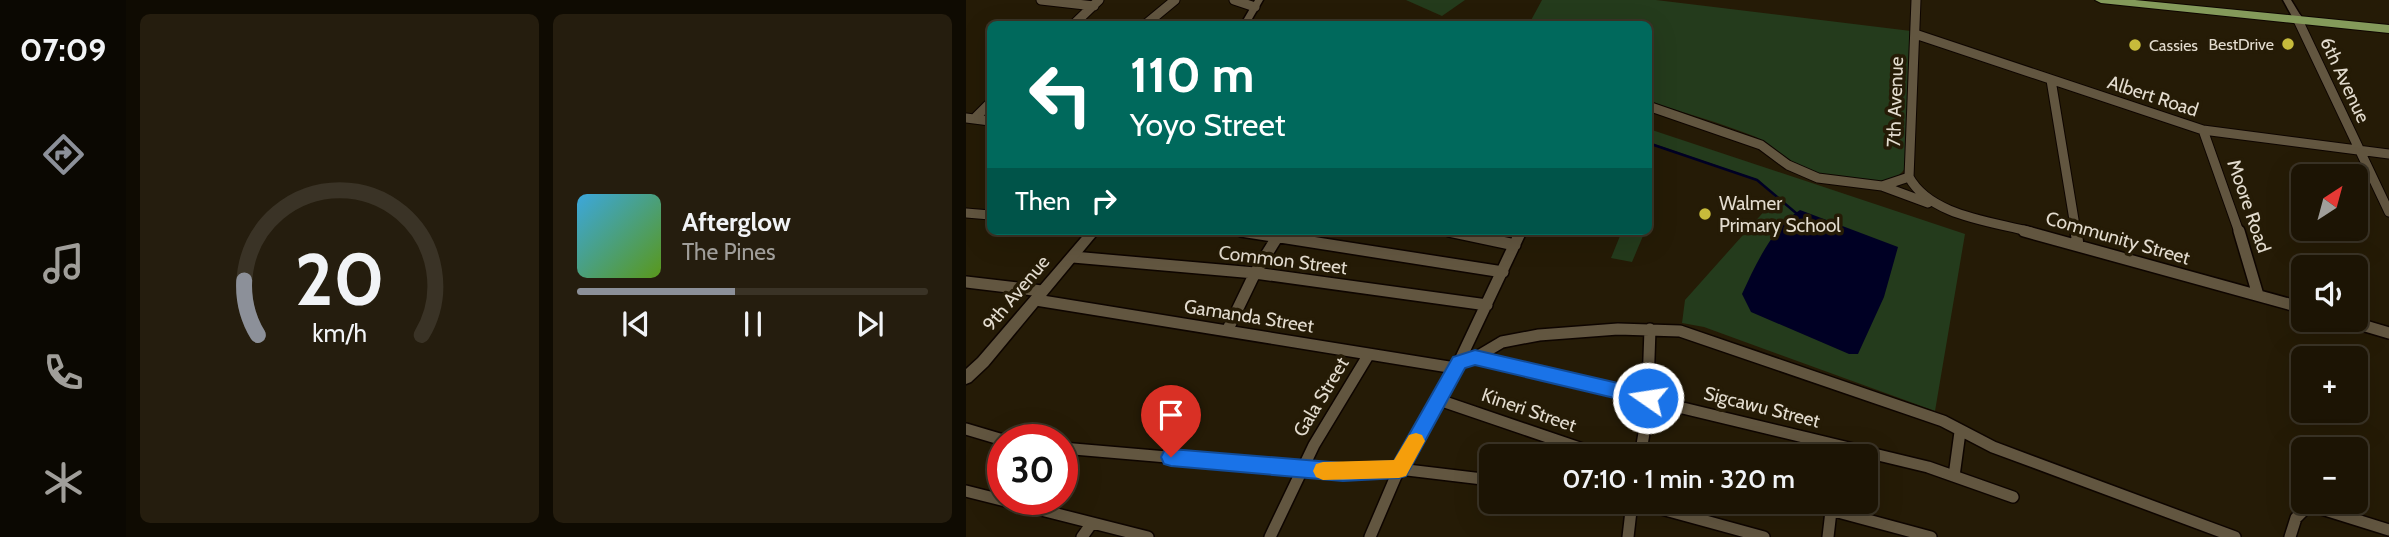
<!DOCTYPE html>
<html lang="en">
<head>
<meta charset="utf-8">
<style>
	:root { --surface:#1c1404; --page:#251d0e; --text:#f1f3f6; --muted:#a09e9a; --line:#3a3326; --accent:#8c9099 }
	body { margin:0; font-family:Cabin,sans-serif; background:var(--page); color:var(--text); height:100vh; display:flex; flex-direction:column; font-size:26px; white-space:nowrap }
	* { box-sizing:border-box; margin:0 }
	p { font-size:23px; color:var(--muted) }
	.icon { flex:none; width:38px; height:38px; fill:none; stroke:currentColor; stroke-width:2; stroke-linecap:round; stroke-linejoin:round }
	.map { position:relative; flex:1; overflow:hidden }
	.drawer { display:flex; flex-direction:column; gap:14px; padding:14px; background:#0f0b02; width:840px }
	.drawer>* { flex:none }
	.top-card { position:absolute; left:21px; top:21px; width:665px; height:214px; border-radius:10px; box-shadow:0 7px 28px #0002,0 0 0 2px var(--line); background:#00695c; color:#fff; overflow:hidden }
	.needle { width:46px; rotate:36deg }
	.fabs { position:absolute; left:1325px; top:164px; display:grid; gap:14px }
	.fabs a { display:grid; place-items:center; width:77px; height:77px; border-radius:10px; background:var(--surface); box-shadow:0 7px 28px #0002,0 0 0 2px var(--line); font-size:35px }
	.speed { position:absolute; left:21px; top:424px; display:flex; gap:14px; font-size:35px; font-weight:700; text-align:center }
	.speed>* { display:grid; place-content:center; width:91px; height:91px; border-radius:50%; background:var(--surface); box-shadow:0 7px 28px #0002,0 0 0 2px var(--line); line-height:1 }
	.speed .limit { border:10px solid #d22; background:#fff; color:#111 }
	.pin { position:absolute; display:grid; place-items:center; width:60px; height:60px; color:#fff; margin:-72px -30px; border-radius:50% 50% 50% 0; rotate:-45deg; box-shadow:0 0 7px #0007 }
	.pin .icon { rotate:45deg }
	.me { position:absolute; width:77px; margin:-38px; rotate:283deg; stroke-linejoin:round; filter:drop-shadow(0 0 5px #0008) }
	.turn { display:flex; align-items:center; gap:24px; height:147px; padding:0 28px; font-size:32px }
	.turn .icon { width:91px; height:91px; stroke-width:2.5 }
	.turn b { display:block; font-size:49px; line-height:60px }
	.then { display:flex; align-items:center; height:66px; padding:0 28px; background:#0003; gap:14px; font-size:26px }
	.drawer .card { flex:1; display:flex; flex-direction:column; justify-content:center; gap:10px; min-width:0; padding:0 24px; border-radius:10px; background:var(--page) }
	.drawer .dial { align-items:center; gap:0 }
	.dial svg { height:182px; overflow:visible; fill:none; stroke:var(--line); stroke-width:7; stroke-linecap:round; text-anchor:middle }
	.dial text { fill:var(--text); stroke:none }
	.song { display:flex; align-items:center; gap:21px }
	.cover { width:84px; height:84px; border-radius:10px; background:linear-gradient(135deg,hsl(200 70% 55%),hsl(90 70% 35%)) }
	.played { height:7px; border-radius:4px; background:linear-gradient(90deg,var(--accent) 45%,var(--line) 45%) }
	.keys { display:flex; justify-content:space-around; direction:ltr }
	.drawer .tiles { flex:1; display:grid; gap:14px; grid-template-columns:repeat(2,1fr) }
	.trip { position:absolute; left:513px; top:444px; width:399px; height:70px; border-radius:10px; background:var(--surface); box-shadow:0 7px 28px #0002,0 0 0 2px var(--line); font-weight:600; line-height:70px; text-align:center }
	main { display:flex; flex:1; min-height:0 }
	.menu { display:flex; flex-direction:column; width:126px; justify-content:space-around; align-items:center; background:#0b0802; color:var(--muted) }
	.menu .icon { width:49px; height:49px }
	.menu .selected { color:var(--accent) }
	.menu b { font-size:32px; color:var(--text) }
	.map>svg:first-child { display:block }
	.green { fill:#243b1c }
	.water { fill:#000024 }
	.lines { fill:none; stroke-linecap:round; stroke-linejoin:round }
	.stream { stroke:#000024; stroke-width:2.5 }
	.minor-far1-casing { stroke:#0e0500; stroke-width:11 }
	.minor-casing { stroke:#0e0500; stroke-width:14 }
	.tertiary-casing { stroke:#0e0500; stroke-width:3 }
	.primary-casing { stroke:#0e0500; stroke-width:2 }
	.minor-far1 { stroke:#625640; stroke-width:9 }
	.minor { stroke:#625640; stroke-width:11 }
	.tertiary { fill:#625640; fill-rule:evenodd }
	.primary { fill:#849a5a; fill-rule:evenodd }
	.route { fill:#1a73e8; stroke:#114b97; stroke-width:2 }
	.slow { fill:#f59e0b }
	.poi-dot { fill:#c7bb3b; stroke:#251b06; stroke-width:2.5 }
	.labels { text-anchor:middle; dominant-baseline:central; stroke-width:7; stroke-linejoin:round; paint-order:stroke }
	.far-poi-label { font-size:16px; fill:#e3dccf; stroke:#251b06; text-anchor:end }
	.street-label { font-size:19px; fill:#e3dccf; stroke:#251b06 }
	.poi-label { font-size:19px; fill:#e3dccf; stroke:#251b06; text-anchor:start }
</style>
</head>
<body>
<main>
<nav class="menu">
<b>07:09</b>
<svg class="icon selected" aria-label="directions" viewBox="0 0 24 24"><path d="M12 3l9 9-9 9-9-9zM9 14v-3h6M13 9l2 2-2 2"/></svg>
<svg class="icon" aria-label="music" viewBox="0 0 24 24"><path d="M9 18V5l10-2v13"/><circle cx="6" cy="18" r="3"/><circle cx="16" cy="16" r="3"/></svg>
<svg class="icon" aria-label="phone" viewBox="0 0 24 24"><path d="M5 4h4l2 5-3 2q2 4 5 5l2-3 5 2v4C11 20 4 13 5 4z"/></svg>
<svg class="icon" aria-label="climate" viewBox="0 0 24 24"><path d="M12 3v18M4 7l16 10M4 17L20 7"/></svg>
</nav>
<section class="drawer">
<div class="tiles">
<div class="card dial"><svg viewBox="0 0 100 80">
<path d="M14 69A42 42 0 1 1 86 69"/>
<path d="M14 69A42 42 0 0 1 8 45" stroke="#8c9099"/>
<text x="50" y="56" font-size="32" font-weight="700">20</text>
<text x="50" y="72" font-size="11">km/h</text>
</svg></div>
<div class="card">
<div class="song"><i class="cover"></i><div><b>Afterglow</b><p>The Pines</p></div></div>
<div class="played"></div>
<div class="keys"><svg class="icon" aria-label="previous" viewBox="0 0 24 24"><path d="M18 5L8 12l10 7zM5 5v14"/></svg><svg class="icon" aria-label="pause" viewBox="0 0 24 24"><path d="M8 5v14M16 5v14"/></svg><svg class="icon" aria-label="next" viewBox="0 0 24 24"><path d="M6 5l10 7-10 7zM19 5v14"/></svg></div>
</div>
</div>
</section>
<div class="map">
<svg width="1423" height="537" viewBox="0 0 1423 537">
	<rect width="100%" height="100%" fill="#251b06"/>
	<path class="green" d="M440,0H499L476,16Z
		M576,0H690L945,31L939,168C923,196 854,177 830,164C816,156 804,143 790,137C755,123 718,113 683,101L682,24H563Z
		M683,129L999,234L969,411L738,327L716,323L719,300L810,198L793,180L683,142Z
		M656,231L677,236L666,262L645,258Z"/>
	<path class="water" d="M834,210L932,247L918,297L892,354H883L785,312L776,294C790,264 806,228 834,210Z"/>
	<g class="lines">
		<path class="stream" d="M682,143L791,180L830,213"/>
		<defs>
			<path id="minor-far1" d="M75,0L128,6
				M268,0L289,7
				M950,0L943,177C964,216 1025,221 1065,232
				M1331,18L1423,212
				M108,24L133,0
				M180,24L209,0
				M949,34L1237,130L1423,154
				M1085,80L1110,232
				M682,106L795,145L822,165L852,178L916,186L943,177
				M0,118L24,121
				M8,119L24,103
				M1237,130L1273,232
				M916,186L962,203
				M0,213L24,215
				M275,231L284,232
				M483,231L489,232"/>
			<path id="minor" d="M275,231L537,272
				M483,231L549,245
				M1058,231L1337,308
				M1110,231L1112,245
				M1273,231L1292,295
				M107,257L289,273L521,305
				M0,282L76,291
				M70,300L489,368
				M1379,320L1423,333
				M262,329L289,273L315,231
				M509,358L536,342L573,335L652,329L714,331L977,421L1027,447L1269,537
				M493,362L509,358L962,467L1047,497
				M473,400L640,457
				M0,429L37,440
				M96,448L377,472L433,469L525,480
				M674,457L681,415L684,329
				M988,476L994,432
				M0,491L182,537
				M670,502L798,537
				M835,502L965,537
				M116,537L126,523
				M304,537L348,445L403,354
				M404,537L433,469L493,362L555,231
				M662,537L666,502
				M862,537L865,511
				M1324,537L1330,518L1343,505L1423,530"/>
			<path id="tertiary" d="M289,0H297L283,24H275Z
				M1317,0H1325L1336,18L1334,20H1328Z
				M121,231H134L22,366L5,382L0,384V369L12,358Z"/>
			<path id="primary" d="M1129,0H1169L1423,25V33L1135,3Z"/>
		</defs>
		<use href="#minor-far1" class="minor-far1-casing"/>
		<use href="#minor" class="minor-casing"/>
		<use href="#tertiary" class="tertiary-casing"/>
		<use href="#primary" class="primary-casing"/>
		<use href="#minor-far1" class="minor-far1"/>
		<use href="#minor" class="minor"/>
		<use href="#tertiary" class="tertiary"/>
		<use href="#primary" class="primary"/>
	</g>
	<path class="route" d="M509,350L682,390L689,392L691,398L689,404L682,406L509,365L499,368L440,476L433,478L377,481L205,466L198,464L195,457L198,451L205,449L377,463L428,461L487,357Z"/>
	<path class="slow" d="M450,433L456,435L459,441L440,476L433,478L357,480L350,477L347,471L350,464L357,462L428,460L443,435Z"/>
	<g class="poi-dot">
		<circle cx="1322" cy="44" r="7"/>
		<circle cx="1169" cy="45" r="7"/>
		<circle cx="739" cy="214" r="7"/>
	</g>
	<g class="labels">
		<g class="far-poi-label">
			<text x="1308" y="44">BestDrive</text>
			<text x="1183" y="45" text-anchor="start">Cassies</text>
		</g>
		<g class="street-label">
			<text transform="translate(1379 80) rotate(65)">6th Avenue</text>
			<text transform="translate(1187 96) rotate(18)">Albert Road</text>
			<text transform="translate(929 102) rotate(-88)">7th Avenue</text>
			<text transform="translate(1283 206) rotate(71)">Moore Road</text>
			<text transform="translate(1152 238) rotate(16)">Community Street</text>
			<text transform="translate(317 260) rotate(7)">Common Street</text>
			<text transform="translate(50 293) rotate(-50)">9th Avenue</text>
			<text transform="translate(283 316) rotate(9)">Gamanda Street</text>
			<text transform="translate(355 397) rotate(-59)">Gala Street</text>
			<text transform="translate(796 407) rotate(14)">Sigcawu Street</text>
			<text transform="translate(563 410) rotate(19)">Kineri Street</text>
		</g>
		<g class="poi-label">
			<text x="753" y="203">Walmer<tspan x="753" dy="22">Primary School</tspan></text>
		</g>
	</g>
</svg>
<div class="fabs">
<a><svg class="needle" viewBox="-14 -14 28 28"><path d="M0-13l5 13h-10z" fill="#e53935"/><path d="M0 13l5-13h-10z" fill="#a09e9a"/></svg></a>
<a><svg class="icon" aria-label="sound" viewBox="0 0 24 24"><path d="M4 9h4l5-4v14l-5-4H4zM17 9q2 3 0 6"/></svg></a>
<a>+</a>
<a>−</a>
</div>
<div class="speed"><div class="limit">30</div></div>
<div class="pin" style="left:205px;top:457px;background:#d93025"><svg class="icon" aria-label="arrive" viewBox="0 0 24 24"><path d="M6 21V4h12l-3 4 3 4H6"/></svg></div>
<svg class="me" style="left:682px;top:398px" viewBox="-20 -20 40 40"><circle r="17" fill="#1a73e8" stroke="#fff" stroke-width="3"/><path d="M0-11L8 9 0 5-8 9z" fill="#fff"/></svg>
<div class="trip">07:10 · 1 min · 320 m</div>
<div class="top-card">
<div class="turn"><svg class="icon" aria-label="left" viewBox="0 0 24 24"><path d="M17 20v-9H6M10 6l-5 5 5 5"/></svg><div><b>110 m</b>Yoyo Street</div></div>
<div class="then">Then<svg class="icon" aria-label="right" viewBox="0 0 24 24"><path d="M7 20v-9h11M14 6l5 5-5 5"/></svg></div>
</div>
</div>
</main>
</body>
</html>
